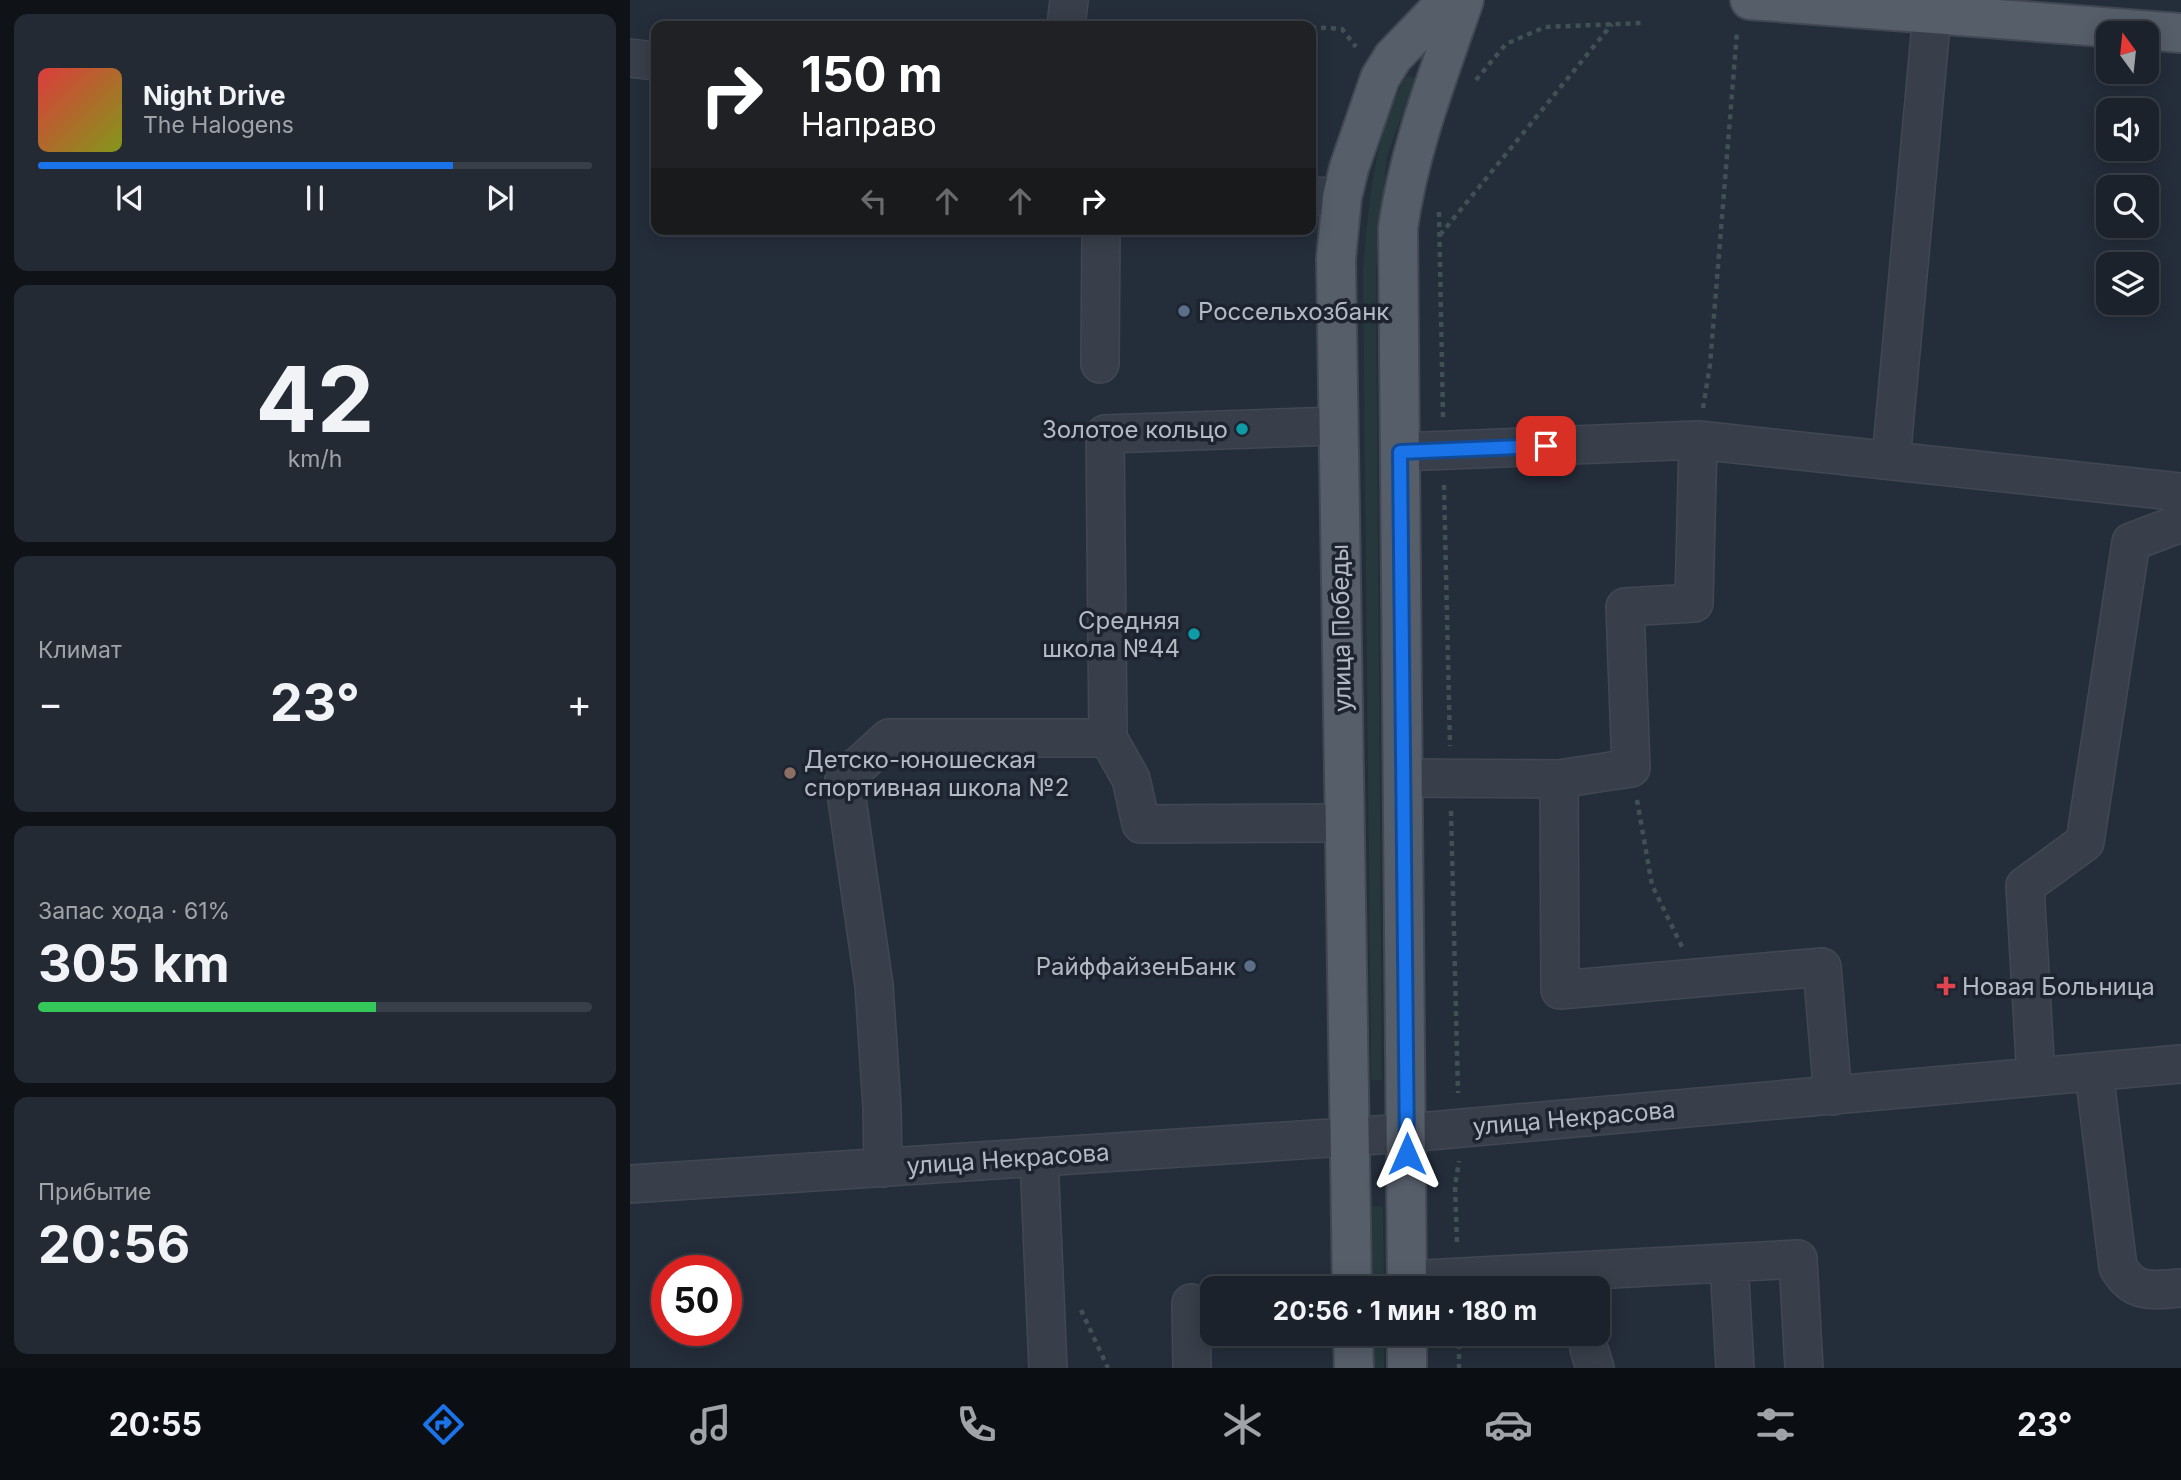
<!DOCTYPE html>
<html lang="ru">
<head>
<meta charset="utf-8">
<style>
	:root { --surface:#1b222c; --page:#242a34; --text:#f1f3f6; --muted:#a0a4a9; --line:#393f48; --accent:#1a73e8 }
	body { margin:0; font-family:Inter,sans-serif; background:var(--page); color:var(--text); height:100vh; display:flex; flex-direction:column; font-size:26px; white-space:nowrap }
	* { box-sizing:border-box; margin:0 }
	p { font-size:23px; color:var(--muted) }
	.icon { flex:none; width:38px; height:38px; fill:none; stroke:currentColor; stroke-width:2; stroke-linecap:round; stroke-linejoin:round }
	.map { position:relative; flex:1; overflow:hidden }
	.sheet { display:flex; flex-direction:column; gap:14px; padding:14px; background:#0f1318; width:630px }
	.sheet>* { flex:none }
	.hud { position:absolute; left:21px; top:21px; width:665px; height:214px; border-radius:14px; box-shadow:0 4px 18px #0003,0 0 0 2px var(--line); background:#202124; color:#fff; overflow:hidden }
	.needle { width:46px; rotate:345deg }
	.tools { position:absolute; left:1466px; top:21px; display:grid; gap:14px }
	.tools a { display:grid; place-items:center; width:63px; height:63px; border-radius:14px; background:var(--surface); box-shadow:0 4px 18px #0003,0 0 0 2px var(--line); font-size:35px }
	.speed { position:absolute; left:21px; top:1255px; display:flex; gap:14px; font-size:35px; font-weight:700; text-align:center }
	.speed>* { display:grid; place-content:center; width:91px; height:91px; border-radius:50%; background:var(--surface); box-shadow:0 4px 18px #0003,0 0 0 2px var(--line); line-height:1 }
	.speed .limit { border:10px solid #d22; background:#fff; color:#111 }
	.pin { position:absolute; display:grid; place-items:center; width:60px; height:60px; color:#fff; margin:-30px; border-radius:14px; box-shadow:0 4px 10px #0006 }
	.me { position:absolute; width:77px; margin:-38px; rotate:0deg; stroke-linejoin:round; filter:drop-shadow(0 0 5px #0008) }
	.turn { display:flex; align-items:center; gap:24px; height:147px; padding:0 35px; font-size:32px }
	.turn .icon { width:91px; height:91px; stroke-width:2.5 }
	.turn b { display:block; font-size:49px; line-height:60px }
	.lanes { display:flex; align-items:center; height:66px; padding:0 35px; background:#0003; justify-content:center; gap:35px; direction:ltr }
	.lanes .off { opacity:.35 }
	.big { font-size:52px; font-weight:700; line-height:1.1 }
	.sheet .tile { flex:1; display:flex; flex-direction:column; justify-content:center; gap:10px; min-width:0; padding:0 24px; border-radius:14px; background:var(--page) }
	.sheet .dial { align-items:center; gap:0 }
	.dial b { font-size:91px; line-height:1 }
	.song { display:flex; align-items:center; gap:21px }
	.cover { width:84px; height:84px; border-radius:10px; background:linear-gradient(135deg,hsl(0 70% 55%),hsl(70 70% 35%)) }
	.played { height:7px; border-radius:4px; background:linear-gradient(90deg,var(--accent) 75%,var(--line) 75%) }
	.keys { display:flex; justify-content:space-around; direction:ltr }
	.heat { display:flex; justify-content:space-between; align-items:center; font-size:38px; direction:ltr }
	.charge { height:10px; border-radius:5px; background:linear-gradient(90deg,#34c759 61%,var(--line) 0) }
	.trip { position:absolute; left:570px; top:1276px; width:410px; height:70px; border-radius:14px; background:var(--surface); box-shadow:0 4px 18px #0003,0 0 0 2px var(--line); font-weight:700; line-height:70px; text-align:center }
	.tab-bar { display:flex; height:112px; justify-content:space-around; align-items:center; background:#0b0e12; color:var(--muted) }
	.tab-bar .icon { width:49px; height:49px }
	.tab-bar .on { color:var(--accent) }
	.tab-bar b { font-size:32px; color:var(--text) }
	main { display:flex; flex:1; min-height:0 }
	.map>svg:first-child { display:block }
	.green { fill:#26383b }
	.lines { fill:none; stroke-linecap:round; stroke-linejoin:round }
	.minor-casing { stroke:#414853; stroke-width:40 }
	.major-casing { stroke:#414853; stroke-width:42 }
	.path { stroke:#3f5153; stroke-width:4.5; stroke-dasharray:5 5; stroke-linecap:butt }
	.minor { stroke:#383f4a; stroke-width:37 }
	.major { stroke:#565e6a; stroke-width:38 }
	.route-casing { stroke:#114b97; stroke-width:18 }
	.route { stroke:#1a73e8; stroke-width:12 }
	.service-dot { fill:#5c6f8a; stroke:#1d242f; stroke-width:2.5 }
	.culture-dot { fill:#0f9aa8; stroke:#1d242f; stroke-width:2.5 }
	.education-dot { fill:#8d6e63; stroke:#1d242f; stroke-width:2.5 }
	.health-dot { fill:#e0444e; stroke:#1d242f; stroke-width:2.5 }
	.labels { text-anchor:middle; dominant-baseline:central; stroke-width:7; stroke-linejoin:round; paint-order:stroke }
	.poi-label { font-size:24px; fill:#b3bac6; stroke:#1d242f; text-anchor:start }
	.street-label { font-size:24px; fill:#b3bac6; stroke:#1d242f }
</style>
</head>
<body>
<main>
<section class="sheet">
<div class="tile">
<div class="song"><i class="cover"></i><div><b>Night Drive</b><p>The Halogens</p></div></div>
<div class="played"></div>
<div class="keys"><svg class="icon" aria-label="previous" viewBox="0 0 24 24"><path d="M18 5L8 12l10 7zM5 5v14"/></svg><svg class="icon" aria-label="pause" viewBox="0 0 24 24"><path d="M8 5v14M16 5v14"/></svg><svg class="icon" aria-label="next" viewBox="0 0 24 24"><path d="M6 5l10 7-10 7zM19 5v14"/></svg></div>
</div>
<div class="tile dial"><b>42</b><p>km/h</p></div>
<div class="tile"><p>Климат</p>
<div class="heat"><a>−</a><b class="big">23°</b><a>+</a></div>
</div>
<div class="tile"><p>Запас хода · 61%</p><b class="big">305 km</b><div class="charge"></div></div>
<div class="tile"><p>Прибытие</p><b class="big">20:56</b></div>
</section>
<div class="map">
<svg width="1551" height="1368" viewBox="0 0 1551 1368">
	<rect width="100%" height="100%" fill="#242d3a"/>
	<path class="green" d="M776,76L789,79L778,99L757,156L746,271L752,1080H741L733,271C739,203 743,137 776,76Z
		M742,1206L753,1207L754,1288H743Z
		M743,1334H754V1368H743Z"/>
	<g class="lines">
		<defs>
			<path id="minor" d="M436,26L439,0
				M0,58L26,61
				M681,196L712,197
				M470,364L471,229
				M1068,440L1551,492
				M770,452L1068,440L1064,603L995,607L1001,768L929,779
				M1261,460L1302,14
				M478,738L475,434L708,426
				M773,778L929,779L930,990L1192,967L1203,1096
				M1464,1072L1488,1267C1504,1295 1522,1290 1551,1288
				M1406,1077L1395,886L1455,842L1501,542L1551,523
				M409,1158L418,1368
				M253,1168L252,1107L244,985L214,779L259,738H478L501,779L511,824L713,823
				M0,1184L777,1133L1551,1064
				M1099,1263L1105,1368
				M777,1280L1168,1259L1174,1368
				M561,1303L562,1368
				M959,1349L965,1368"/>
			<path id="major" d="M1120,0L1551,33
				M722,1288L706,259L712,197L719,168L750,78L763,57L818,0
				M777,1288L768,228C779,149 808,76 834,0
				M723,1334L724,1368
				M777,1368V1334"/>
		</defs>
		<use href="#minor" class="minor-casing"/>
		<use href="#major" class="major-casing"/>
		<path class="path" d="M645,26H657
			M681,27L712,29L726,47
			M846,80L876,44L915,27L1012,23
			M809,212L813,417
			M810,235L982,24
			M1073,408L1080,365L1107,32
			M814,485L820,746
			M1007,800L1022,885L1052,947
			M821,811L828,1093
			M827,1242L825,1186L829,1161
			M451,1310L478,1368
			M829,1334V1368"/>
		<use href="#minor" class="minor"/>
		<use href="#major" class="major"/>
	</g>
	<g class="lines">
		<defs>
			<path id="route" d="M777,1154L770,452L916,446"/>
		</defs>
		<use href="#route" class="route-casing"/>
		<use href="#route" class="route"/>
	</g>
	<g class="service-dot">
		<circle cx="554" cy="311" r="7"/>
		<circle cx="620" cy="966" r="7"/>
	</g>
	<g class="culture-dot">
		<circle cx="612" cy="429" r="7"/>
		<circle cx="564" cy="634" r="7"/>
	</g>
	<circle class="education-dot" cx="160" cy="773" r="7"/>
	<path class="health-dot" d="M1312.5 975.5h7v7h7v7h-7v7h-7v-7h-7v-7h7z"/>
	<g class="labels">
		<g class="poi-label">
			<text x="568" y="311">Россельхозбанк</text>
			<text x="598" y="429" text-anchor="end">Золотое кольцо</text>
			<text x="550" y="620" text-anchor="end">Средняя<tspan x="550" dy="28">школа №44</tspan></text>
			<text x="174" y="759">Детско-юношеская<tspan x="174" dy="28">спортивная школа №2</tspan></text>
			<text x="606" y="966" text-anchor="end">РайффайзенБанк</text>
			<text x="1332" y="986">Новая Больница</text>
		</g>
		<g class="street-label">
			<text transform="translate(711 628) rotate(-91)">улица Победы</text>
			<text transform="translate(944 1118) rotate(-5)">улица Некрасова</text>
			<text transform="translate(378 1159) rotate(-4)">улица Некрасова</text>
		</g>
	</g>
</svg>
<div class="tools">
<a><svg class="needle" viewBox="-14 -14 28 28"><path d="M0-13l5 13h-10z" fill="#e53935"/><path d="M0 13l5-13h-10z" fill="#a0a4a9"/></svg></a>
<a><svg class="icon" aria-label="sound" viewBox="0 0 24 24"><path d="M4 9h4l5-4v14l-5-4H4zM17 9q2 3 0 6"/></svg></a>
<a><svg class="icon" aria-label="search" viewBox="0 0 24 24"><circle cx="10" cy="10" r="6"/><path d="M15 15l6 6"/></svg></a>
<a><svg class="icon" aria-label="layers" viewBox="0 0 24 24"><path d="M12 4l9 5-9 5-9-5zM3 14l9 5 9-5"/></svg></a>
</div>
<div class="speed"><div class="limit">50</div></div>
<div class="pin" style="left:916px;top:446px;background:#d93025"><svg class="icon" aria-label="arrive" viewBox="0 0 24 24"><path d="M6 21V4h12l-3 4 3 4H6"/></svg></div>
<svg class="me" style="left:777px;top:1154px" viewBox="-20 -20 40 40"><path d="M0-17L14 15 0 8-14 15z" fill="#1a73e8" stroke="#fff" stroke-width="4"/></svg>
<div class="trip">20:56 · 1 мин · 180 m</div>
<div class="hud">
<div class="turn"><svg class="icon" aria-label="right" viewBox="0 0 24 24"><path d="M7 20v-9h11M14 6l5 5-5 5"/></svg><div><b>150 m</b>Направо</div></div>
<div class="lanes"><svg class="icon off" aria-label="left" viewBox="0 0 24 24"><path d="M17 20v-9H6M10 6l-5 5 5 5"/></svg><svg class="icon off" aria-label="ahead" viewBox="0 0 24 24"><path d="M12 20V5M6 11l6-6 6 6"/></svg><svg class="icon off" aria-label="ahead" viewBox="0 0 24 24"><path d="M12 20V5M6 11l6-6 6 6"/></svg><svg class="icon" aria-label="right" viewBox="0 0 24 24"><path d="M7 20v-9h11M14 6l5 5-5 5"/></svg></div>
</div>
</div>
</main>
<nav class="tab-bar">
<b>20:55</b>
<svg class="icon on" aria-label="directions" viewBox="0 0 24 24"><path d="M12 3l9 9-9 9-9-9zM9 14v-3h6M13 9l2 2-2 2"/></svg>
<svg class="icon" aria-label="music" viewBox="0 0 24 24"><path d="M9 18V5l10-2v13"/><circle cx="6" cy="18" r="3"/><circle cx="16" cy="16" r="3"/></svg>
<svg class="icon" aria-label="phone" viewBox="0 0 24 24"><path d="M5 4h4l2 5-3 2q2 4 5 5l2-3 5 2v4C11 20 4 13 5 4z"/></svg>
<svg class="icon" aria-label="climate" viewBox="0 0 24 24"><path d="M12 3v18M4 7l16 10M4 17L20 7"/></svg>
<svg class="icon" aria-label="car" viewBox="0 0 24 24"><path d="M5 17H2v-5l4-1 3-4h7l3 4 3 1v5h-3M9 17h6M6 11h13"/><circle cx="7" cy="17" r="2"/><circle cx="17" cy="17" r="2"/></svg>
<svg class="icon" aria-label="filters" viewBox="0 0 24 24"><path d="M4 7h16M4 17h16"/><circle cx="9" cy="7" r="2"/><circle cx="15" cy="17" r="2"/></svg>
<b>23°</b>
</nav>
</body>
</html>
